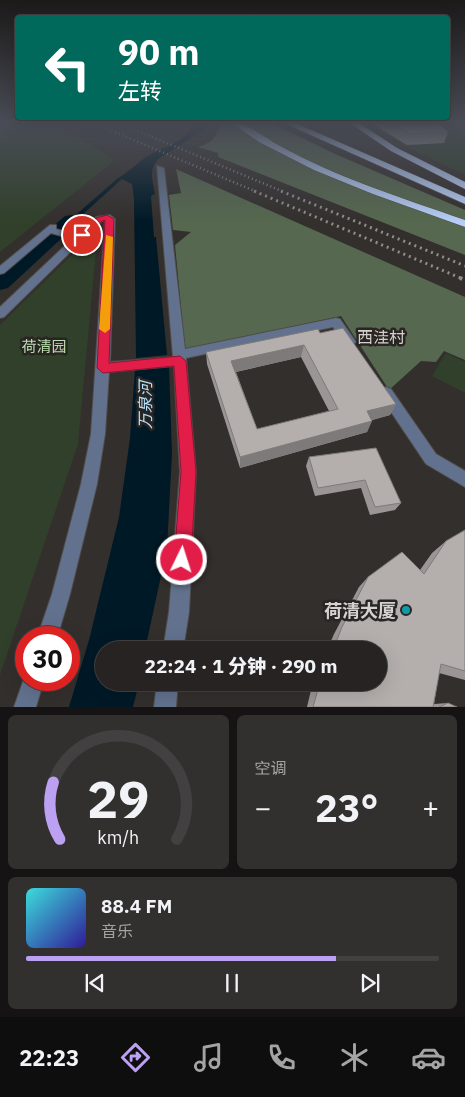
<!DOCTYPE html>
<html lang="zh">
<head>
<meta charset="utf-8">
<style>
	:root { --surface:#262322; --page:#322f2f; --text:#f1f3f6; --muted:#a4a4a5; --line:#424040; --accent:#bca0f2 }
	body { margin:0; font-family:"IBM Plex Sans","Noto Sans SC",sans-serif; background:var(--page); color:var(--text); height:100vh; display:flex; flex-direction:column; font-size:19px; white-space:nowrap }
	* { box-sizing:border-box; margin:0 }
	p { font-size:16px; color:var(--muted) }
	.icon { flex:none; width:28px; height:28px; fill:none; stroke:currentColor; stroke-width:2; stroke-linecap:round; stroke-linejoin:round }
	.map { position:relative; height:707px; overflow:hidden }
	.side { display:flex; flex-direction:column; gap:8px; padding:8px; background:#151313; flex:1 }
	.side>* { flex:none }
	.guide { position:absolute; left:15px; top:15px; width:435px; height:105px; border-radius:5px; box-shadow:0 5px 20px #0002,0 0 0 1px var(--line); background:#00695c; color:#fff; overflow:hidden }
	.speed { position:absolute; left:15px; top:626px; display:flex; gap:10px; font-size:25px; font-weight:700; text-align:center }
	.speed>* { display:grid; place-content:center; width:65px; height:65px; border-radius:50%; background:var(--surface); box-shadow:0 5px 20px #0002,0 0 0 1px var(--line); line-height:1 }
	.speed .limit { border:8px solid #d22; background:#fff; color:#111 }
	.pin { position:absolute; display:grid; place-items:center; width:42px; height:42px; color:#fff; margin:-21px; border:2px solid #fff; border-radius:50%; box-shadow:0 1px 5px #0007 }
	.me { position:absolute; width:55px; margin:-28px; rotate:4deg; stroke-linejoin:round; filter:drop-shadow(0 0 4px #0008) }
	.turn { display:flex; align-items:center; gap:18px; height:105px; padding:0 20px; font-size:22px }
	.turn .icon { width:65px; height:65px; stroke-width:2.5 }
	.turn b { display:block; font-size:35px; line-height:42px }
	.big { font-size:38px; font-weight:800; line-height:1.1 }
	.side .widget { flex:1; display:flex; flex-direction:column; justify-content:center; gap:8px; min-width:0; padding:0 18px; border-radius:8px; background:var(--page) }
	.side .dial { align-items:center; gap:0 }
	.dial svg { height:130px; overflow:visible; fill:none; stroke:var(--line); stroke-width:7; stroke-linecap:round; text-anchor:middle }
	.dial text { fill:var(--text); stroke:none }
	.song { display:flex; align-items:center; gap:15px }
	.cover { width:60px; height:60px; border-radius:8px; background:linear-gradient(135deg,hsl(180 70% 55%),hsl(250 70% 35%)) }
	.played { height:5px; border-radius:2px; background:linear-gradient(90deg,var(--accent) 75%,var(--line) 75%) }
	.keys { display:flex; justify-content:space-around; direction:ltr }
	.heat { display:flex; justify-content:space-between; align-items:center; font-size:28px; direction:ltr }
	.side .tiles { flex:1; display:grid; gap:8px; grid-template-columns:1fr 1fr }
	.widget:last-child { grid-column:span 2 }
	.trip { position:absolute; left:95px; top:641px; width:292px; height:50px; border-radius:25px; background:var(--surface); box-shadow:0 5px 20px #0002,0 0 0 1px var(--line); font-weight:800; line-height:50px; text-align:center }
	.tab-bar { display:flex; height:80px; justify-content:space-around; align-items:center; background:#0f0e0e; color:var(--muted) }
	.tab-bar .icon { width:35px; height:35px }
	.tab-bar .selected { color:var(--accent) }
	.tab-bar b { font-size:22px; color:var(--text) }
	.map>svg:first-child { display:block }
	.green { fill:#30402a }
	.forest { fill:#56684f }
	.water { fill:#001927 }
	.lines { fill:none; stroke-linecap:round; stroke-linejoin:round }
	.river { fill:#001927; fill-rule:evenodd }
	.minor-casing { stroke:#504c4a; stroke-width:2 }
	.highway-casing { stroke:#504c4a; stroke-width:1 }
	.minor { fill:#62728e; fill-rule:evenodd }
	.highway { fill:#b6cef7; fill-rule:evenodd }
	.rail-far2 { stroke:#918d8c; stroke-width:2.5; stroke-dasharray:1 3; stroke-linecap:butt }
	.rail-far1 { stroke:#918d8c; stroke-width:3; stroke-dasharray:2 4; stroke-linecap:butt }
	.rail { stroke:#918d8c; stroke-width:4; stroke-dasharray:2.5 5; stroke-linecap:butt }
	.wall { fill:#9b9695; fill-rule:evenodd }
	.shaded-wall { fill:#7e7a79 }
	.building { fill:#b4afad; stroke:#7e7a79; fill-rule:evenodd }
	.route { fill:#e11d48; stroke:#92132f }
	.slow { fill:#f59e0b }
	.culture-dot { fill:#0f9aa8; stroke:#292523; stroke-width:2 }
	.labels { text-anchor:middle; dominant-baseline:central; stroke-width:5; stroke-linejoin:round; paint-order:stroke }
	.park-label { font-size:15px; fill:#baddad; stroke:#292523 }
	.neighbourhood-label { font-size:16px; fill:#d5d0ce; stroke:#292523 }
	.water-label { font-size:16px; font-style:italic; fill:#b6e3fe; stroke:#292523 }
	.near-poi-label { font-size:18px; font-weight:bold; fill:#d4d1d0; stroke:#292523; text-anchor:end }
</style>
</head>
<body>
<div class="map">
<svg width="465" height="707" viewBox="0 0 465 707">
	<rect width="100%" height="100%" fill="#332f2d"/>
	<path class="green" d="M0,123H55L115,160L0,252Z
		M367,123H465V175L407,147Z
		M98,229L78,444L0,675V325Z
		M446,353L465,362V393L432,376Z"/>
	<path class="forest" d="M221,123H271L333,153L465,210V255L218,157V153L198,147C213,142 216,138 221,123Z
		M176,169L465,297V360L444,351L436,362L421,361L389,390L341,316L185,349L175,245L191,232L173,230L169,195L181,193Z"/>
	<path class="water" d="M192,123H206V129L161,157C148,167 152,179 155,194L151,196L154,237H156L167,355L136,358L134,198L132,184L122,179L51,243L45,242L118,178C129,172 136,164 146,157C161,146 188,144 192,123Z
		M169,365L172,454L167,548L145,650H104V682L139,683L133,707H69L89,640L119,517L130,438L135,369Z"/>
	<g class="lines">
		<path class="river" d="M71,215L77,216L80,220L77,224L8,288L0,290V272L65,216Z"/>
		<defs>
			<path id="minor" d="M157,166L164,168L185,349L336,318L340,319L356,342L350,346L346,345L333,327L186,358L196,472L189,612L183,650H163L169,612L180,472L174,366L109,372L105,434L97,484L70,594L57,638H37L52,594L81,484L91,434L105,220L102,221L4,317L0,318V307L72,239L51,233L4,273L0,274V266L50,225H56V229L77,235L96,217L110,215L115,219L110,362L173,357Z
				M386,387L391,389L436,454L465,471V487L426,464L381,397L379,393L381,389Z
				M26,673V680H44L36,707H14Z
				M157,682H178L176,707H154Z"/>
			<path id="highway" d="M232,123C249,123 265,138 280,146C338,178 402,198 465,220V227L373,194L314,170L259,142Z
				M284,123H295L465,197V204Z
				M350,123H359L397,148L465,182V189L391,151Z"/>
		</defs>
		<use href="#minor" class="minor-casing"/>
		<use href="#highway" class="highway-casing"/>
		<use href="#minor" class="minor"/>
		<use href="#highway" class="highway"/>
		<path class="rail-far2" d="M93,123L257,192
			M119,123L284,192"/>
		<path class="rail-far1" d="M254,191L463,279
			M281,191L465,266"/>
		<path class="rail" d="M460,278L465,280"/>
	</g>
	<path class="wall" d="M371,123H438L448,132L444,143L407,145Z
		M320,333L396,404L390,415L372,420L367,432L240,468L207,364L206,352ZM301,357L329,411L257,429L236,372Z
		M376,448L401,503L395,510L370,515L361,488L315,496L306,466L309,457Z
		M465,530V680L439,673L434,704L448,703L457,707H307L311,690L314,682H379V650H327L334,634L359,587L368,577L420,570L432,553L446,541Z"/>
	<path class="shaded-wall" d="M304,345L301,357L231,373V361Z
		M396,404L390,415L362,423L367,411Z
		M372,421L367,432L240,468V457Z"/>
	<path class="building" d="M392,123H438L448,132L411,134Z
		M343,328L396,404L367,411L372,421L240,457L206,352L318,329L320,333ZM304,345L338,409L257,429L231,361Z
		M376,448L401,503L375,507L365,480L318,488L309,457Z
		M465,530V671L441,664L433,707H313L320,682H379V650H333L342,627L368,577L402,552L424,574L446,541Z
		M448,703L457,707H439Z"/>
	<linearGradient id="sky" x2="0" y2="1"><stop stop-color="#1c1a19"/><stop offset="0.55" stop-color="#4a4d57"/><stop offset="1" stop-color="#4a4d57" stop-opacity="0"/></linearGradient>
	<rect width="465" height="222" fill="url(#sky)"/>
	<path class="route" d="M107,215L114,219L109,363L180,356L186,361L196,472L191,560L188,565L182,568L177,565L174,560L181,472L174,366L103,373L97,368L105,220L102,221L85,237L78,235L96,218Z"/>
	<path class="slow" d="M106,235L113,237L110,329L105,333L99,329Z"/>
	<circle class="culture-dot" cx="406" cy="610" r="5"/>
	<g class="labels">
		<g class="park-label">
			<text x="44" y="346">荷清园</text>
		</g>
		<g class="neighbourhood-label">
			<text x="381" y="337">西洼村</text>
		</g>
		<g class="water-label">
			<text transform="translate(145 405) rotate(-90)">万泉河</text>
		</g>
		<g class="near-poi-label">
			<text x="396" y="610">荷清大厦</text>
		</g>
	</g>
</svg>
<div class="speed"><div class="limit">30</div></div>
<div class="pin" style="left:82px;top:235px;background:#d93025"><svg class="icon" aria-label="arrive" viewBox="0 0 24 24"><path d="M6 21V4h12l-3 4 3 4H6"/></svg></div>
<svg class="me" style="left:182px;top:560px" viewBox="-20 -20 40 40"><circle r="17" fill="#e11d48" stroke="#fff" stroke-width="3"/><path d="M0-11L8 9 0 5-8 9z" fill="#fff"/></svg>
<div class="trip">22:24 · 1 分钟 · 290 m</div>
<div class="guide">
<div class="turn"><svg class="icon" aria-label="left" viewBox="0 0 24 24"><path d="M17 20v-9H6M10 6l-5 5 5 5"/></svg><div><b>90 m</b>左转</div></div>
</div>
</div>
<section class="side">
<div class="tiles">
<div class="widget dial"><svg viewBox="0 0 100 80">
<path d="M14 69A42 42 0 1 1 86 69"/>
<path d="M14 69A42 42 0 0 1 10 34" stroke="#bca0f2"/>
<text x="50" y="56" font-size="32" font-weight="700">29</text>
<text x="50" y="72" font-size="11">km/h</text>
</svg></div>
<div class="widget"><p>空调</p>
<div class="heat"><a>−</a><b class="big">23°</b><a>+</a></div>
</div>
<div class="widget">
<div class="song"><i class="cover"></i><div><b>88.4 FM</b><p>音乐</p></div></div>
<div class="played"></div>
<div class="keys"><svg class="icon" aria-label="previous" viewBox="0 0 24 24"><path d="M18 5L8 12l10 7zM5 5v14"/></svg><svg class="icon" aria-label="pause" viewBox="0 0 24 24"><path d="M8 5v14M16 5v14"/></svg><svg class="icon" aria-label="next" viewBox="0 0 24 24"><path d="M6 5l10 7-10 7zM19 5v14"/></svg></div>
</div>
</div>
</section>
<nav class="tab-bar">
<b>22:23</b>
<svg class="icon selected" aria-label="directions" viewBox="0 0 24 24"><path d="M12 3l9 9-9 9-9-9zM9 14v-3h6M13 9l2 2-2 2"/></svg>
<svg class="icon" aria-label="music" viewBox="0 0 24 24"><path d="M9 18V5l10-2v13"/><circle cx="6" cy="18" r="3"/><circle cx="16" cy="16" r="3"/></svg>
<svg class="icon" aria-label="phone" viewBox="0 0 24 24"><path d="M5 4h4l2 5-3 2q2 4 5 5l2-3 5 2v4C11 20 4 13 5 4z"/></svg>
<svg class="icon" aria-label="climate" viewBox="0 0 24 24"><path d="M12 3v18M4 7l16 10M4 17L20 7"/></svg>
<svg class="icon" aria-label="car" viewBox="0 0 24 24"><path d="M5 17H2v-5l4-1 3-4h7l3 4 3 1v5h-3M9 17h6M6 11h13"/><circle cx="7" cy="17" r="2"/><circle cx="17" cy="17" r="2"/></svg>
</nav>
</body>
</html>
